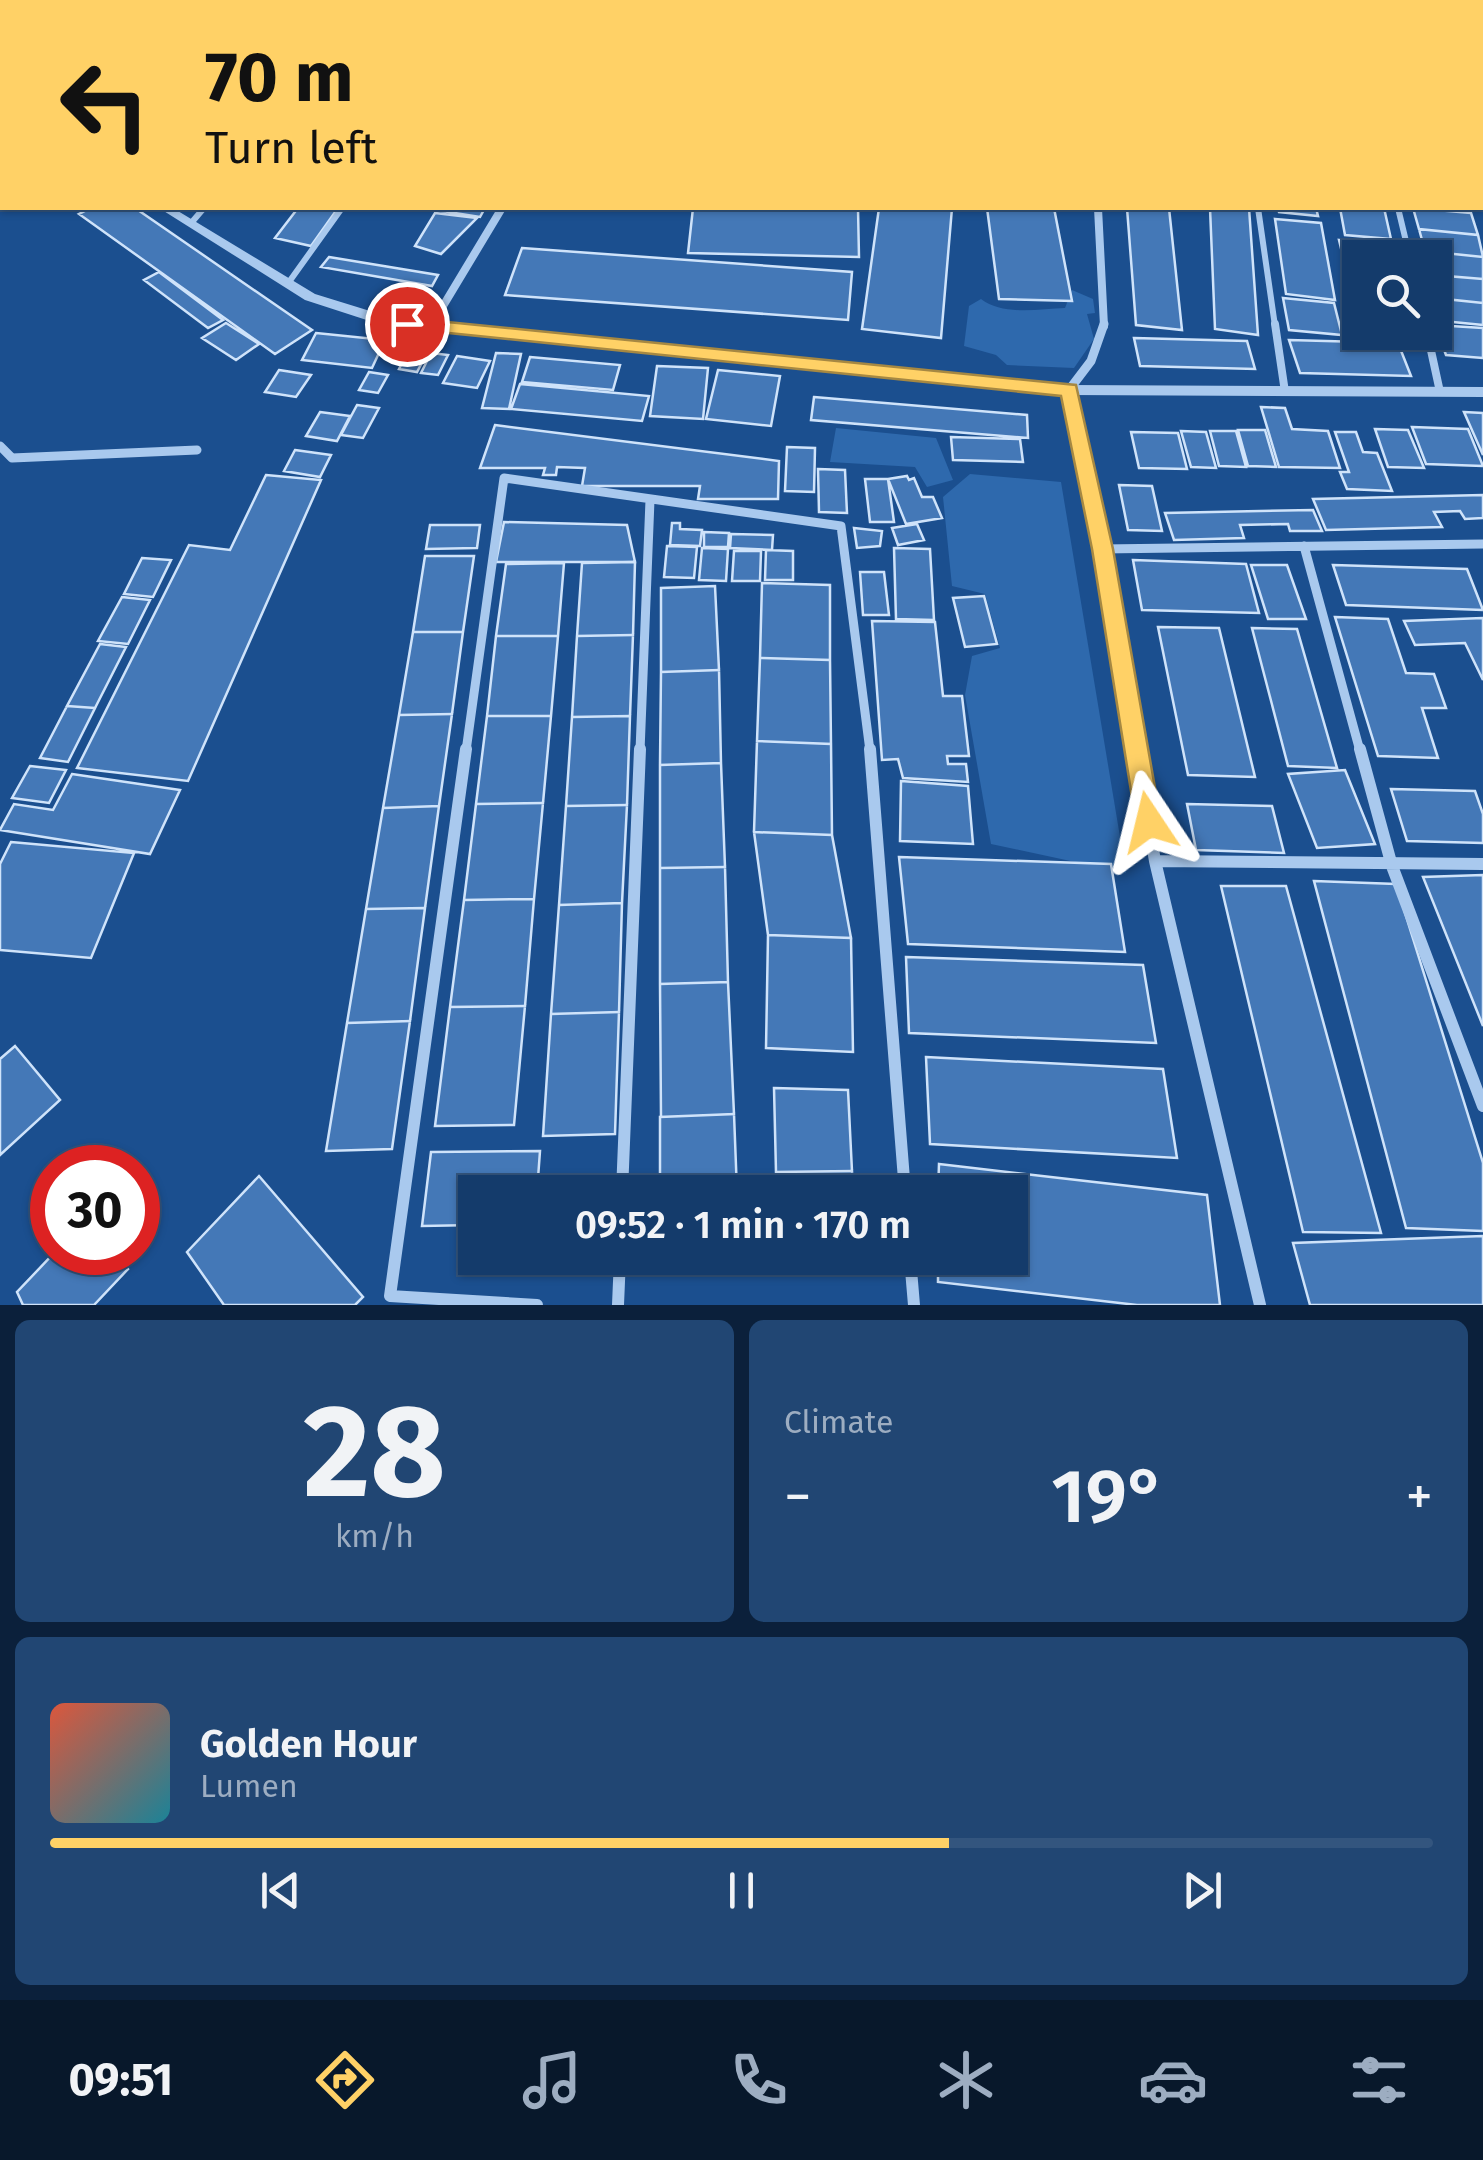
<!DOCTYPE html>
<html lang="en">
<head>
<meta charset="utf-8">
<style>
	:root { --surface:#143b6b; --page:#214673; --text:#f1f3f6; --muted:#9dadc1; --line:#33557e; --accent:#ffd166 }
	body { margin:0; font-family:"Fira Sans",sans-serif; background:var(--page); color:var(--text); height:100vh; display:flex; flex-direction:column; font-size:38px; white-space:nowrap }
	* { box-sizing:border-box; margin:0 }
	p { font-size:32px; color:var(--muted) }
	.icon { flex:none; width:55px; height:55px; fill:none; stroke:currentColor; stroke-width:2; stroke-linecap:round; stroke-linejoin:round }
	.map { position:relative; height:1305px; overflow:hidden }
	.side { display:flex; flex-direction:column; gap:15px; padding:15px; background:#0b203b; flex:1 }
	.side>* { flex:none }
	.top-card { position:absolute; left:0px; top:0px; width:1485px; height:210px; box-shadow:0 2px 8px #0004,0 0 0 2px var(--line); background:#ffd166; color:#111; overflow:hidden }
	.controls { position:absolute; left:1342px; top:240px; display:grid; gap:20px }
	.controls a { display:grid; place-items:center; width:110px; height:110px; border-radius:0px; background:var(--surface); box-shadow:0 2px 8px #0004,0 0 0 2px var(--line); font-size:50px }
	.speed { position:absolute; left:30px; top:1145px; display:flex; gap:20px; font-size:50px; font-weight:700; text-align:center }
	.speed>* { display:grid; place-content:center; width:130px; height:130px; border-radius:50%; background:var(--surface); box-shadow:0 2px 8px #0004,0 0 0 2px var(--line); line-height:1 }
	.speed .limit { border:15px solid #d22; background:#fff; color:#111 }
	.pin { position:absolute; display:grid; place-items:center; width:85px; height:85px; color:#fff; margin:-42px; border:5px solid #fff; border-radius:50%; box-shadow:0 2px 10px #0007 }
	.me { position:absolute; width:110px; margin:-55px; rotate:350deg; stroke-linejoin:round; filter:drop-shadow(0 0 8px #0008) }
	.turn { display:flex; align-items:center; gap:35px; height:210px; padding:0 40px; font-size:45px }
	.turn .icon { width:130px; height:130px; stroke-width:2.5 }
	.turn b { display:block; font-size:70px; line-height:85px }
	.big { font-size:75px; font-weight:600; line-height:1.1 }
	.side .widget { flex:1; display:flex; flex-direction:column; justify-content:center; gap:15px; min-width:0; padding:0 35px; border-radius:15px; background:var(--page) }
	.side .dial { align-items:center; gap:0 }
	.dial b { font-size:130px; line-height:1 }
	.song { display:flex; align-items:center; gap:30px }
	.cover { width:120px; height:120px; border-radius:15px; background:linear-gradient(135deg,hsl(10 70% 55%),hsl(190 70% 35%)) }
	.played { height:10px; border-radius:5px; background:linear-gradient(90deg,var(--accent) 65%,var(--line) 65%) }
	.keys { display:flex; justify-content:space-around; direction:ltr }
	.heat { display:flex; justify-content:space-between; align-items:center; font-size:55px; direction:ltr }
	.side .tiles { flex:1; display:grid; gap:15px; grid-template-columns:1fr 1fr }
	.widget:last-child { grid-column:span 2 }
	.trip { position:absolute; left:458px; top:1175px; width:570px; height:100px; border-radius:0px; background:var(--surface); box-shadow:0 2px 8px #0004,0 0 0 2px var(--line); font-weight:600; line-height:100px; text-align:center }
	.dock { display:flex; height:160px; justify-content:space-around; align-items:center; background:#08182b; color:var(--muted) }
	.dock .icon { width:70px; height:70px }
	.dock .on { color:var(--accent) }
	.dock b { font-size:45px; color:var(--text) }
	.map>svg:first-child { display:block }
	.green { fill:#2e69ad }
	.building { fill:#4478b7; stroke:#cfe3fa; stroke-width:2.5 }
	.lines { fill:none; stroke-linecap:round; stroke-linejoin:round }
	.pedestrian-far1 { stroke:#a9c9ee; stroke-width:6 }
	.pedestrian { stroke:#a9c9ee; stroke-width:8 }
	.minor-far2 { stroke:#a9c9ee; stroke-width:8 }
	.minor-far1 { stroke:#a9c9ee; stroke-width:9 }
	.minor { stroke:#a9c9ee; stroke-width:12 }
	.tertiary { fill:#a9c9ee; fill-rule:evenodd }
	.route { fill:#ffd166; stroke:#a68842; stroke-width:2.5 }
</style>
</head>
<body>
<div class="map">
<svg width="1483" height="1305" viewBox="0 0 1483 1305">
	<rect width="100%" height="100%" fill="#1b4f8f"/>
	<path class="green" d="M1072,290L1093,299L1095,313L1087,314L1094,339L1074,368L1007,365L996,355L964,346L969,306L981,299C1003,316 1039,309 1065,308Z
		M836,428L936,438L953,480L927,487L915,467L830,462Z
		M970,474L1061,482L1126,873L991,844L965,695L972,656L1000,648L985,594L952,586L943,497Z"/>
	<path class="building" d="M91,208H135L312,330L275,354L79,214Z
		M298,208H338L311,246L275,238Z
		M423,208H485L480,217Z
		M693,208H858L859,257L688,253Z
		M879,208H952L941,338L862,329Z
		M987,208H1054L1072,301L999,299Z
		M1127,208H1169L1182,330L1136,325Z
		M1210,208H1249L1258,335L1215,329Z
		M1278,208H1316L1318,216L1279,212Z
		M1340,208H1384L1391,239L1345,235Z
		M1413,208L1471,213L1478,235L1419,229Z
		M435,213L477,218L441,254L415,246Z
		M1275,219L1321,223L1335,300L1286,294Z
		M1419,229L1478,235L1483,257L1425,251Z
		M1339,240L1393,245L1397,258H1360V304L1354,303Z
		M522,248L852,272L848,320L505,295Z
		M1425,251L1483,257V279L1435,275V258H1426Z
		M329,257L438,275L432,286L321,267Z
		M159,272L223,320L208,328L144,280Z
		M1435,275L1483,279V303L1436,298Z
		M1283,298L1334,303L1342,335L1289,330Z
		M1436,298L1483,303V325L1443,321Z
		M226,323L259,344L236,360L202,338Z
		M1435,325L1483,328V358L1446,355Z
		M1361,332H1418L1420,340L1361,334Z
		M316,333L385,340L372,368L302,360Z
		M1134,338L1247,341L1255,369L1140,366Z
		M1289,340L1398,343L1411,376L1300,373Z
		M409,349L428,351L417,372L399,369Z
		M431,353L448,355L438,375L421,373Z
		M496,353L521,354L509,409L482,408Z
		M457,356L490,361L477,388L443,383Z
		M530,357L620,365L613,390L522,382Z
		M657,366L708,368L703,419L650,416Z
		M279,370L311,375L296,397L265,392Z
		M718,370L780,376L771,426L706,419Z
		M369,372L388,375L378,393L359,390Z
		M520,384L649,396L642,421L511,409Z
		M814,397L1027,415L1028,438L811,420Z
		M357,405L379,408L363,438L341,435Z
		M1261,407L1285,408L1292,429L1328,431L1340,468L1279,467Z
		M320,412L350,416L337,441L306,436Z
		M1464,412L1483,413V455Z
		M495,425L779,461L778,499H698L700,486H582L585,468L557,467L556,475H543L545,468H480Z
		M1412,427L1468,429L1483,466L1426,464Z
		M1375,429L1408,430L1424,468L1388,467Z
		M1238,430H1265L1276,467L1248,466Z
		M1181,431L1206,432L1216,468L1191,467Z
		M1210,431H1236L1246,467L1219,466Z
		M1131,432L1178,433L1187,469L1139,468Z
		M1335,432H1356L1363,452L1377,453L1392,491L1347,489L1340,472H1349Z
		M951,437L1020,439L1023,462L953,460Z
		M787,447L815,448L814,492L785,491Z
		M295,450L331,455L320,477L284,471Z
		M818,469L845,470L847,513L819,512Z
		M266,475L321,480L188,781L77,768L189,545L230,550Z
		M907,476L909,480L914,478L922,497H933L942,518L906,524L888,479Z
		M865,479H888L894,522H870Z
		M1119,485L1152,486L1162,531L1128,530Z
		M1483,495V518L1465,519L1460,511L1434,512L1442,527L1326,530L1313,499Z
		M1313,510L1322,531H1290L1288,524L1240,525L1244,538L1174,540L1165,513Z
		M504,522L627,525L635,562H496Z
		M672,523H680V529L702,530L700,546L670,545Z
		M917,524L924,540L898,545L892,528Z
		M430,525H480L477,548L426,549Z
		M854,528L882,531L880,546L857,548Z
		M704,532L729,533L728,547H704Z
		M731,534L773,535L772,550L730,548Z
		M667,546L697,547L694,578L664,577Z
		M702,548L728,549L726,581L699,580Z
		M894,548L930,549L934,620L896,619Z
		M766,550L793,551V580H765Z
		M734,551H761L760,581H732Z
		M425,556H474L463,632H413Z
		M142,558L171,560L153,597L124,594Z
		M1133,560L1246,564L1259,613L1142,610Z
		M635,562L633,635L577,636L582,563Z
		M564,563L558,636H496L506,564Z
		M1251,565H1287L1306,619H1268Z
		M1333,565L1467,569L1483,610L1346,605Z
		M860,572H884L889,615H863Z
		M762,583L830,585V660L760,658Z
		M715,586L719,670L661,672V588Z
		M984,596L997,644L965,647L953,598Z
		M122,597L150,600L128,644L98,641Z
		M1335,617L1388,619L1406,673L1434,674L1446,708H1422L1438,758L1378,756Z
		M1483,618V680L1465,643L1415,645L1404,621Z
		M872,621L935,622L943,696H962L969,756H947L948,764H966L968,782L903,778L898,759L882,760Z
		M1158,627L1219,628L1255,777L1188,775Z
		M1252,628L1297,629L1337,768L1288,766Z
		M413,632H463L452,714L399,715Z
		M633,635L630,716L572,717L577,636Z
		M496,636H558L551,716H487Z
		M100,644L126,647L95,708L67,706Z
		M760,658L830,660L831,744L757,741Z
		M719,670L721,763L660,765L661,672Z
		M67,706L95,708L68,762L40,758Z
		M452,714L439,806L383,808L399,715Z
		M487,716H551L543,803L476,804Z
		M630,716L627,805L566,806L572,717Z
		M757,741L831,744L832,835L754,832Z
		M721,763L725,867L660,868V765Z
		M30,766L66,770L49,803L12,798Z
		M1345,770L1375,844L1317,848L1288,774Z
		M72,774L180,790L150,854L0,830L14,804L53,810Z
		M901,781L968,786L973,844L900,841Z
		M1391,789L1475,791L1483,814V843L1407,841Z
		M543,803L534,899L464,900L476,804Z
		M1187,804L1272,806L1284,853L1196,850Z
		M627,805L622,903L559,905L566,806Z
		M439,806L425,908L366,909L383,808Z
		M754,832L832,835L851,938L768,935Z
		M11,842L134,853L91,958L0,950V864Z
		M899,857L1111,864L1125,952L908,944Z
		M725,867L728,982L660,984V868Z
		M1483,875V1026L1423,877Z
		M1314,881L1396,884L1483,1163V1231L1406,1228Z
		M1221,886H1286L1381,1233L1303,1232Z
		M534,899L525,1006L450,1007L464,900Z
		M622,903L619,1012L551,1014L559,905Z
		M425,908L410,1021L347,1023L366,909Z
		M768,935L851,938L853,1052L766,1048Z
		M906,957L1143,965L1156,1043L909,1033Z
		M728,982L734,1114L661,1117L660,984Z
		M525,1006L514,1125L435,1126L450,1007Z
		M619,1012L615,1134L543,1136L551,1014Z
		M410,1021L392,1149L326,1151L347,1023Z
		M15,1046L60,1100L0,1155V1059Z
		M926,1057L1163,1069L1177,1158L930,1144Z
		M774,1088L848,1090L852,1171L776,1172Z
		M734,1114L737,1192H660V1117Z
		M540,1151L537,1192H475V1225L422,1226L431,1152Z
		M939,1164L1207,1195L1220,1305H1137L938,1282V1258H1010V1192H938Z
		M852,1171L853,1192H777L776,1172Z
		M259,1176L363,1297L355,1305H224L187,1252Z
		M1483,1236V1305H1310L1293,1243Z
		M55,1252H117L128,1269L94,1305H23L17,1292Z
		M661,1258H739L740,1263L661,1267Z
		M778,1258H857L778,1264Z"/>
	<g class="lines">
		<path class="pedestrian-far1" d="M1258,208L1275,326
			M1398,208L1410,258
			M192,222L204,208
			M289,282L342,208"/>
		<path class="pedestrian" d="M1275,324L1285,392
			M1427,332L1440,392"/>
		<path class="minor-far2" d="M1173,0L1197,2
			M1098,208L1104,326
			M431,326L502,208"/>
		<path class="minor-far1" d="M1104,324L1091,361L1069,390L1102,549L1136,751
			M0,446L12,458L197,450
			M1304,546L1360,751
			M1102,549L1483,544
			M466,751L504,478L841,526L870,751
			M640,751L650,500"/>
		<path class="minor" d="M466,749L390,1296L537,1305
			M870,749L905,1192
			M1136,749L1155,861L1260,1305
			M1360,749L1392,866L1483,1106
			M1155,861L1483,864
			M622,1192L640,749
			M910,1258L914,1305
			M618,1305L620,1258"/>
		<path class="tertiary" d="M0,140L2,141V149L0,148Z
			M159,208H173L315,294L383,315L1069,385L1483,387V397L1069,395L382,325L305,300Z"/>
	</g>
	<path class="route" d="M407,318L1076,385L1113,549L1161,822L1158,830L1149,833L1140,830L1136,822L1092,549L1061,396L400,328V319Z"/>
</svg>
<div class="controls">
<a><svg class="icon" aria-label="search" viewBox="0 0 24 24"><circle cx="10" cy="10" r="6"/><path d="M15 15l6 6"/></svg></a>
</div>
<div class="speed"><div class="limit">30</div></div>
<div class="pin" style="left:407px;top:324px;background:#d93025"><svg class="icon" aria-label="arrive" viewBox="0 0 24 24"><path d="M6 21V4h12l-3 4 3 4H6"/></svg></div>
<svg class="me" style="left:1149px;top:822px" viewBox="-20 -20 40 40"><path d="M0-17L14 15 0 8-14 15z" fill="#ffd166" stroke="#fff" stroke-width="4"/></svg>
<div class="trip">09:52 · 1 min · 170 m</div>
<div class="top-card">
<div class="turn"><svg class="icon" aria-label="left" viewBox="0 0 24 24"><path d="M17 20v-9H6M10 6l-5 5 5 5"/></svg><div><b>70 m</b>Turn left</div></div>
</div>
</div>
<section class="side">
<div class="tiles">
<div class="widget dial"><b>28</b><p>km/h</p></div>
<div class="widget"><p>Climate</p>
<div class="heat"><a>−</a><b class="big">19°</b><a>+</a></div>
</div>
<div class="widget">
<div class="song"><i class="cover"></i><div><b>Golden Hour</b><p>Lumen</p></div></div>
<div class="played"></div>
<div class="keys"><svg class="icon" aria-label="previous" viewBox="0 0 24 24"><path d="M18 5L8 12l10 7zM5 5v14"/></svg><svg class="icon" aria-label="pause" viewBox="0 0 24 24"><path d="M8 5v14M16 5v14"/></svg><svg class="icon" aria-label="next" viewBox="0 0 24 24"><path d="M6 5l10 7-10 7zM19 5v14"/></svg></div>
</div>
</div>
</section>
<nav class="dock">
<b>09:51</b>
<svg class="icon on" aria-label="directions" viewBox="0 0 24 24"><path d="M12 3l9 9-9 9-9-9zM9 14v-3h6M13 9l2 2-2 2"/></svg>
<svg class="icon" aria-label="music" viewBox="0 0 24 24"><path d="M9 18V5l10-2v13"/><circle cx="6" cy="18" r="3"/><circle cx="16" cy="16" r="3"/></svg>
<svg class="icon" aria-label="phone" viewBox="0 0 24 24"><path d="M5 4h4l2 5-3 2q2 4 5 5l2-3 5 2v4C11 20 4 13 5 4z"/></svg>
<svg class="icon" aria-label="climate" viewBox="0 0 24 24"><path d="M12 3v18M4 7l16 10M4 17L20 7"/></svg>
<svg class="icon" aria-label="car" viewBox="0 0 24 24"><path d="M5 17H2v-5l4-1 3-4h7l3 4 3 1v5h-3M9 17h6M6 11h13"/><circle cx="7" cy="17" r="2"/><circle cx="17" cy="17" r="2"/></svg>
<svg class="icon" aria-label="filters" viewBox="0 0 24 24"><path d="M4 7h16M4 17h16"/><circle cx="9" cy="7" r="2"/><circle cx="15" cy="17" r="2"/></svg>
</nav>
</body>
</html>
